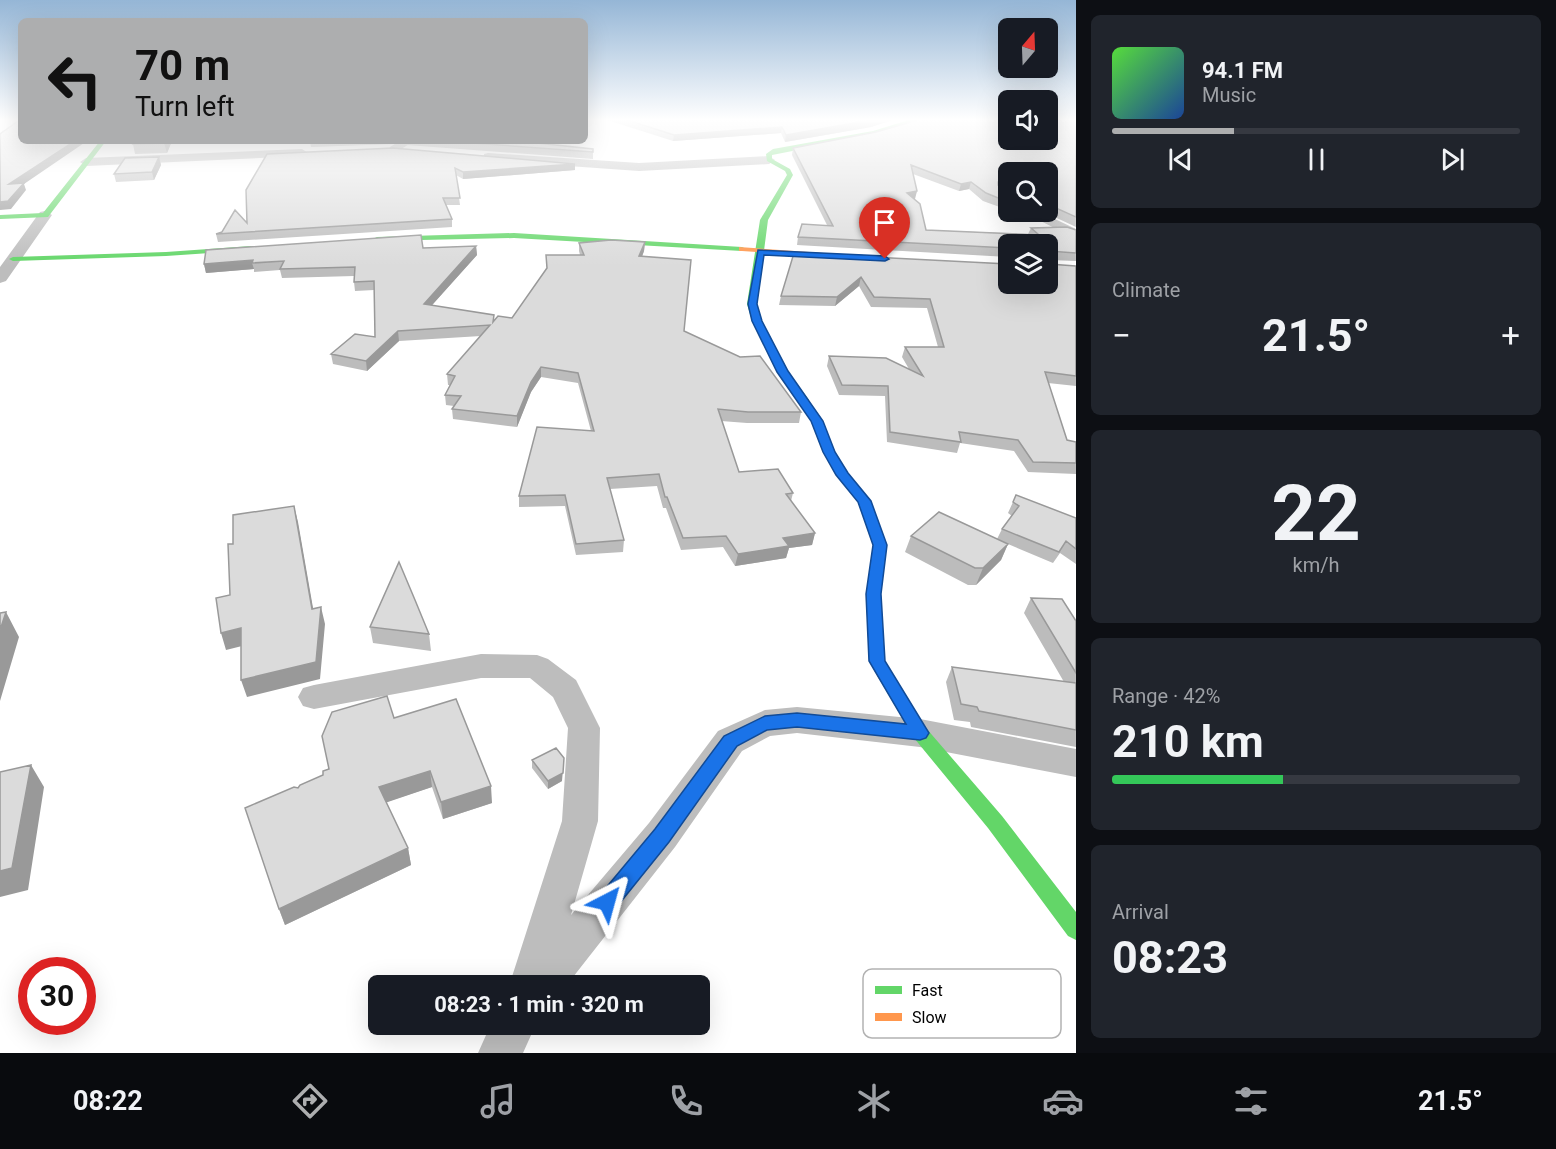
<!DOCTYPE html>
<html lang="en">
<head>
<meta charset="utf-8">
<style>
	:root { --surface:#171b24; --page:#20242c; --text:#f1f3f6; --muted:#9ea1a6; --line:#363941; --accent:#adaeaf }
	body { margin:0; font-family:Roboto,sans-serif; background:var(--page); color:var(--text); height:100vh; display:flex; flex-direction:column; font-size:22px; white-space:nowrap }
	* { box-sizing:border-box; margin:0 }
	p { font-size:20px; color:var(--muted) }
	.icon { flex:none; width:33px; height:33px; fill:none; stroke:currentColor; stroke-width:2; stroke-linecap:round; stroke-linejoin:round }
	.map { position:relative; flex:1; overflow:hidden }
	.panel { display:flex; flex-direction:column; gap:15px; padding:15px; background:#0d0f14; width:480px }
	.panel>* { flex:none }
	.top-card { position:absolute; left:18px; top:18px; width:570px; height:126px; border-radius:9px; box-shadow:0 6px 24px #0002; background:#adaeaf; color:#111; overflow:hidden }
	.needle { width:39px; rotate:19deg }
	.fabs { position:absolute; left:998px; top:18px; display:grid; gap:12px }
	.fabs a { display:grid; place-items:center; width:60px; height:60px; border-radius:9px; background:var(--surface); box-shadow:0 6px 24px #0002; font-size:30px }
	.speed { position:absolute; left:18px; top:957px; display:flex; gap:12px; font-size:30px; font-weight:700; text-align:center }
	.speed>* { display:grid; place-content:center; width:78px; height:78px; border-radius:50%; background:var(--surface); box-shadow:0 6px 24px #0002; line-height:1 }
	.speed .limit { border:9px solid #d22; background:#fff; color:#111 }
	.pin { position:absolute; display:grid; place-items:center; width:51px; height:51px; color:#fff; margin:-62px -26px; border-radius:50% 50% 50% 0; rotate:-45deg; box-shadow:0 0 6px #0007 }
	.pin .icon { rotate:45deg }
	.me { position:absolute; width:66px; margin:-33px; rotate:39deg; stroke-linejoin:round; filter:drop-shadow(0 0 4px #0008) }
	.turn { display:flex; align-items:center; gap:21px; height:126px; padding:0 18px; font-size:27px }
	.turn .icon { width:78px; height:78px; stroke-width:2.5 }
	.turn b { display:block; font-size:42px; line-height:51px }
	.big { font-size:45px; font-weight:700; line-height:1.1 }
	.panel .card { flex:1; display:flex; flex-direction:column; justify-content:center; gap:9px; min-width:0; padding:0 21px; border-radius:9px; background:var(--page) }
	.panel .dial { align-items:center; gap:0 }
	.dial b { font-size:78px; line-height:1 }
	.song { display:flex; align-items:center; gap:18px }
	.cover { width:72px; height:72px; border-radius:9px; background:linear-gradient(135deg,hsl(110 70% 55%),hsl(220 70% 35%)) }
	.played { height:6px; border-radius:3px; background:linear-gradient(90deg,var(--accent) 30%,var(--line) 30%) }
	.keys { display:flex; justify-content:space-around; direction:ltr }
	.heat { display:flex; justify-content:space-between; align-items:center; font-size:33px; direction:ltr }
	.charge { height:9px; border-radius:4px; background:linear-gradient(90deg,#34c759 42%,var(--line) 0) }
	.trip { position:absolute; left:368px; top:975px; width:342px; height:60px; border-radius:9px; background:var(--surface); box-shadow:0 6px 24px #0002; font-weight:700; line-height:60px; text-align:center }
	.tabs { display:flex; height:96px; justify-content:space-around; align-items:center; background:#090b0e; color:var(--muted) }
	.tabs .icon { width:42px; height:42px }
	.tabs .selected { color:var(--accent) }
	.tabs b { font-size:27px; color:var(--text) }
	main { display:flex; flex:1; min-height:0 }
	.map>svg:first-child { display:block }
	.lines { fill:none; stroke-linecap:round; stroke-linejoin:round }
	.street { fill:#bdbdbd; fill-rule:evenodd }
	.fast { fill:#63d668; fill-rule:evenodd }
	.slow { fill:#ff974d; fill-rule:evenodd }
	.wall { fill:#bcbcbc }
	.shaded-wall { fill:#999 }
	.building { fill:#dbdbdb; stroke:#999; stroke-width:1.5 }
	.route { fill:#1a73e8; stroke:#114b97; stroke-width:1.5 }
	.key { fill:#fff; stroke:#b2b2b2; stroke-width:1.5 }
	.key-label { font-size:16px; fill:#000 }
</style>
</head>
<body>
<main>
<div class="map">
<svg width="1076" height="1053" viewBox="0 0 1076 1053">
	<rect width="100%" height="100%" fill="#fff"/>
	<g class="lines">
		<path class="street" d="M400,141H414L398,151H390V147Z
			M302,149L308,153L306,156L86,166L80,162L86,158Z
			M488,153L639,163L769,156L775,160L769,164L639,171L484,160V154Z
			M45,211L52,215L6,281L0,283V267L40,212Z
			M1023,212H1040L1076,229V239Z
			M481,654L537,655L548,659L576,680L600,728L598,821L571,915L649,823L718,731L765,710L797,707L920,719L1076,749V777L920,747L797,733L770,736L742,751L675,847L566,986H509L562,821L568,728L553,697L530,678H481L314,709L303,706L298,697L303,688L314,685Z
			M491,1024H536L523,1053H478Z"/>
		<path class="fast" d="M912,119H921L874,135L772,155V159L790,169L793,175L768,220L757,304L762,321L788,372L809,400L807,402H799L778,372L752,321L747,304L760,220L787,175L785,171L767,161L766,154L773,149L873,131Z
			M100,141H106L48,217L0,219V215L43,213Z
			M514,233L742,247L746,249L742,251L514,238L377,241L373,239L377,237Z
			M251,246L255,248L254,250L166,256L13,261L9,259L13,257L166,252Z
			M885,669L891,671L926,728L1002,816L1076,912V940L1068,936L988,828L914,738L877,675L879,671Z"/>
		<path class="slow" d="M739,247L838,254L842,256L838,258L742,251H739Z
			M803,397L807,398L823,421L835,452L847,473L871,501L887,545L880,594L885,661L893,675L891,679L885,681L879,679L869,661L866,594L873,545L858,502L836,475L823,452L811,421L797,400Z"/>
	</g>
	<path class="wall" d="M604,119H896L871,127L785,142L781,133L673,141Z
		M1076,119V227L1044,212H1047V172H1008V186L1003,185L1000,187L1004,192H1008V210L983,201L969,189L959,191L913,174L917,191L914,199L926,230L1028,234L1031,228L1076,230V261L1049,260V264L1076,266V386L1048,383L1067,440L1076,442V474L1028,472L1014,451L960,443L957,453L887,442L885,396L839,395L827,366L829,356L909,369L902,357L905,347H938L927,308L871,307L859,286L835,306L779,305L781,296L794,253L1047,284L1008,244V257L797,245L798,237L827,225L792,155L793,148L876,132Z
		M172,141L167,153L135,154L133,144Z
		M310,141H518L593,149V159L394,144L311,147Z
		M267,154L575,164V170L463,179L456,175L460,205H446L452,219V227L218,242L216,234L247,223Z
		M159,157L161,165L154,180L116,182L114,174Z
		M1011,212H1036L1040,214L1037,222Z
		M645,242L644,251L642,256L684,331L801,412L799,423H747L721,421L739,472L793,493L791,501L815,533L812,545L789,548L786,558L735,566L723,547L681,550L666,508H663L657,486L610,489L624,540L623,552L576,555L565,506L519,507V496L591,431L578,383L541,377L531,392L517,427L453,419L452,409L454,406L446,405L445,395L450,385H448L447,374L481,336L399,341L367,371L333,364L331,354L375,337L374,290L355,291L354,282V276L282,278L280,270L254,272V269L206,273L204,264L423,248L476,246L477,255L432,305L494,321L512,318L547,269L546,255H580L579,251V243Z
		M1013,502L1076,518V564L1060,553L1053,563L1008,544L1001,560L976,585H968L905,552L911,536L997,539L1002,529L1012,516L1008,513Z
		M1031,598L1076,621V747L971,727L970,722L954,720L946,682L952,667L1064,682L1024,613Z
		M370,627L429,634L431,651L373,643Z
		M394,718L492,803L443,819L432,787L386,802L408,848L411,865L285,925L279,909L298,788L323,775Z
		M532,760L562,781L548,789L532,768Z"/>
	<path class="shaded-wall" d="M877,119H896L871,127L785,142L786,135Z
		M782,127L781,133L673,141L674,135Z
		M75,141H87L24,184L26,190L11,209L0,210V202L9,184Z
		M165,141H172L167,153L164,143Z
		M159,157L161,165L154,180L152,172Z
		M575,164V170L463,179V172Z
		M1005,178L1003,185L996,189L998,182Z
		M971,182L969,189L959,191L961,184Z
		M917,191L915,199L905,200L907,193Z
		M645,242L644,251L639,265V256Z
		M476,246L477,255L425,313L424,304Z
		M253,260L252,263L254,269L206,273L204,264Z
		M861,277L859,286L835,306L837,297Z
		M398,331L399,341L367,371L366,361Z
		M541,367V377L531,392L517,427V416L531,382Z
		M294,506L298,522L316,625L312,609Z
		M815,533L812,545L789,548L786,558L735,566L738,554L783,538Z
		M1008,544L1001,560L976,585L983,568Z
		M321,607L325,624L320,679L247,697L241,680Z
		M6,612L19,637L0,701V630Z
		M241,628L246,645L226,650L221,633Z
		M564,758L562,781L548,789V781Z
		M31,765L44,787L28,890L0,897V871Z
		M430,771L432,787L382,804L379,787Z
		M491,786L492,803L443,819L441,802Z
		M408,848L411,865L285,925L279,909Z"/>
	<path class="building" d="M21,119V141H75L9,184L24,183L8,201L0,202V134Z
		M624,119H877L786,135L782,127L674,135Z
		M921,119H1008V140H1047V119H1076V217L1047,204V172H1008V178H1005L998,182V185L1004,192H1008V202L986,193L971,182L961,184L911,165L917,191L907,193L920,204L926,230L1039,235L1031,228L1067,227L1076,230V253L1049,251V264L1076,266V376L1045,372L1067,440L1076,442V463L1033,462L1018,440L959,432L961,442L890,432L888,386L842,385L829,356L886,358L923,376L905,347H944L930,299L874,297L861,277L837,297L781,296L794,253L1008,264V284H1047V244H1008V248L798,237L802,224L833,226L793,148L876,132Z
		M135,141H165L164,143L133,144Z
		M446,141H518L593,149V152Z
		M393,148L575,164L463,172L455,168L460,198H443L452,219L216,234L222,232L235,210L247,223L246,190L267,154Z
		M159,157L152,172L114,174L125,158Z
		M421,235L423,248L476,246L424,304L494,315L493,322L498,316L512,318L547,268L546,255H584L579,243L611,240L645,242L639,256L691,260L684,331L740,357L760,356L801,412H748L718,409L739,472L778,469L793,493L786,494L815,533L783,538L789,546L738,554L726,536L683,538L667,497H665L659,474L607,478L624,540L576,544L565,495L519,496L537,427L594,431L578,373L541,367L531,382L517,416L452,409L461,396L445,395L455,376L447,374L490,325L398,331L366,361L331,354L355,334L375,337L374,281L354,282L355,267L280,269L284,261L252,263L253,260L204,264L206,250Z
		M1016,495L1076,518V549L1066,541L1059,552L1002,529L1019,506L1013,502Z
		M294,506L312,609L321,607L316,662L241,680V628L221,633L216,598L230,595L228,544H233V515Z
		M939,512L1008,544L983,568H975L911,536Z
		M399,562L415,600L429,634L370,627Z
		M1031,598L1062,599L1076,621V673Z
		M6,612L0,630V613Z
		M952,667L1076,683V730L979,711L977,707L961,704Z
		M387,696L394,718L456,699L491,786L441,802L430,771L379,787L408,848L279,909L245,808L294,787L298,788L300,785L323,775V771L329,769L322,736L332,712Z
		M556,748L564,758L563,773L548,781L532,760Z
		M31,765L12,868L0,871V772Z"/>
	<linearGradient id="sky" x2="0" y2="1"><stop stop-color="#95b6d6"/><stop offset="0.45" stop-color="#fff"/><stop offset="1" stop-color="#fff" stop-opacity="0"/></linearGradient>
	<rect width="1076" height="266" fill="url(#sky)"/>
	<path class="route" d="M758,250L885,256L889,259L885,261L764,255L757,304L762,321L788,371L823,421L835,452L848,473L871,501L887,545L881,594L885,661L929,733L926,738L920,740L797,727L767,730L737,746L669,842L615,909L607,912L600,909L597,902L600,895L655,829L724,736L765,716L797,713L906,724L869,661L866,594L873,545L858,502L836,475L823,452L811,421L777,372L752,321L748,304Z"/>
	<rect x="863" y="969" width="198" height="69" rx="9" class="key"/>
	<rect x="875" y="986" width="27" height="8" fill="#63d668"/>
	<rect x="875" y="1013" width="27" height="8" fill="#ff974d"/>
	<g class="key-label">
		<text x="912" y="996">Fast</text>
		<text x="912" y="1023">Slow</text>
	</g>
</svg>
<div class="fabs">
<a><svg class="needle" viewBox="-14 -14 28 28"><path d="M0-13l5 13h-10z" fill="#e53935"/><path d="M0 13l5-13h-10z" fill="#9ea1a6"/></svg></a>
<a><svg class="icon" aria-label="sound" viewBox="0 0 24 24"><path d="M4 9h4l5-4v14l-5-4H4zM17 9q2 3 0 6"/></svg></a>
<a><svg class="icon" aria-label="search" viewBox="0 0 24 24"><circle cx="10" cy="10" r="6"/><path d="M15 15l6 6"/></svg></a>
<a><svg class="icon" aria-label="layers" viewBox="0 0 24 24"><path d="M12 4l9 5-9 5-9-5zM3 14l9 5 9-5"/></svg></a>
</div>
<div class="speed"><div class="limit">30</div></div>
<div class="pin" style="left:885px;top:259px;background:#d93025"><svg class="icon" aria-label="arrive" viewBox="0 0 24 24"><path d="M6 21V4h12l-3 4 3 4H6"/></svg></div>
<svg class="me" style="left:607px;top:902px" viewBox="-20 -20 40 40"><path d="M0-17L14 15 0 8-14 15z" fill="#1a73e8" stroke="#fff" stroke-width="4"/></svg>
<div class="trip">08:23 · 1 min · 320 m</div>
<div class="top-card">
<div class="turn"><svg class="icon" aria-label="left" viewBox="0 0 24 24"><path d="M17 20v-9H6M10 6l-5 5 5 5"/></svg><div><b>70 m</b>Turn left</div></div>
</div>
</div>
<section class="panel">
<div class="card">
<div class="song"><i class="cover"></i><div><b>94.1 FM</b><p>Music</p></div></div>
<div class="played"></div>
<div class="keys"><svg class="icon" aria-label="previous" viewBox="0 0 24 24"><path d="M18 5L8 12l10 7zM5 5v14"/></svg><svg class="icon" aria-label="pause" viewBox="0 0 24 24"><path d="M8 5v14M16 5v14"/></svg><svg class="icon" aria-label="next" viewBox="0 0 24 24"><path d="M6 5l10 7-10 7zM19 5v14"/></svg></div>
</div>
<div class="card"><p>Climate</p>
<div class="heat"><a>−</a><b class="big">21.5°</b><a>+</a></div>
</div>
<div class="card dial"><b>22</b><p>km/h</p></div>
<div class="card"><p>Range · 42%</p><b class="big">210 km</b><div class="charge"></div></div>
<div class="card"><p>Arrival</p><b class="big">08:23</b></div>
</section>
</main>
<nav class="tabs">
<b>08:22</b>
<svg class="icon selected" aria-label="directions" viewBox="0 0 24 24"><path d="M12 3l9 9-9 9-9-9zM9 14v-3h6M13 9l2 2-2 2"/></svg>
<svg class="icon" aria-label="music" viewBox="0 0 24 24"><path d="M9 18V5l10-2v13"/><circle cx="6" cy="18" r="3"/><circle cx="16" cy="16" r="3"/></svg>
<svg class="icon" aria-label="phone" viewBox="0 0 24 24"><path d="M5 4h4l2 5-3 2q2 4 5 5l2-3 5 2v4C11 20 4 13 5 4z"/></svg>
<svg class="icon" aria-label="climate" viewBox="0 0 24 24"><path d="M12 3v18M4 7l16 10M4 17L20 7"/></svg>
<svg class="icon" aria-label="car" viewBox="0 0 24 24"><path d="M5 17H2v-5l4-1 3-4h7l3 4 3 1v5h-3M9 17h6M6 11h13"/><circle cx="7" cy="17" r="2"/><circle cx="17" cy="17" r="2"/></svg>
<svg class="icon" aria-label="filters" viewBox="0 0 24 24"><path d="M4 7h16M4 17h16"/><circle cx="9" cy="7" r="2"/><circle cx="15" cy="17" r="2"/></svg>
<b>21.5°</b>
</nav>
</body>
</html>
